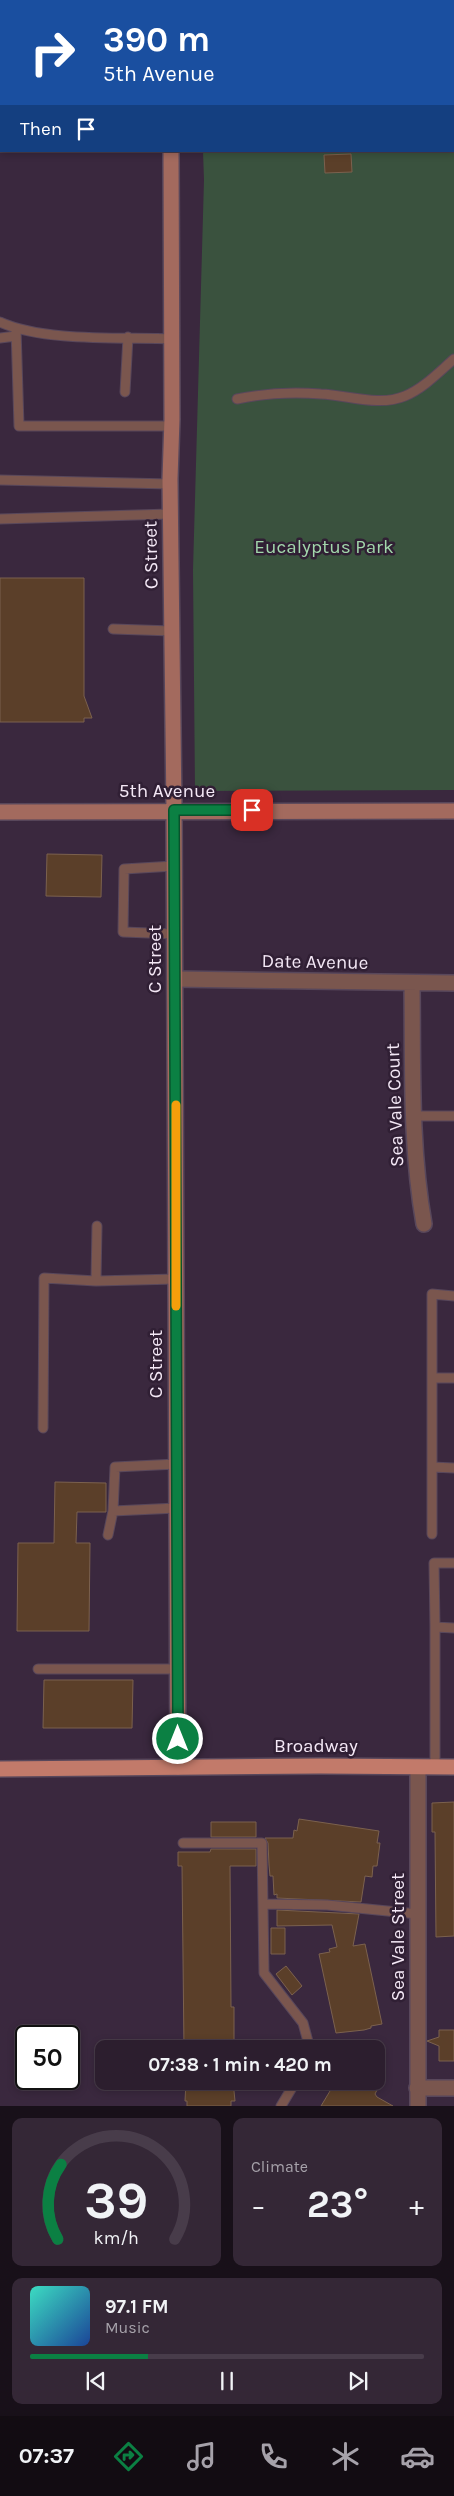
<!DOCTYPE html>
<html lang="en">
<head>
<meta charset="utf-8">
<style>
	:root { --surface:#2c1e2e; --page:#342736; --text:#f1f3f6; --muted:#a6a2aa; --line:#483c4a; --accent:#0b8043 }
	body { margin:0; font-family:Karla,sans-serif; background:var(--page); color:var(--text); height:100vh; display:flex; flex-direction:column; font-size:19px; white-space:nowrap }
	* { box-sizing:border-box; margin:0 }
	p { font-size:16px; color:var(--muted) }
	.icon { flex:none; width:28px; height:28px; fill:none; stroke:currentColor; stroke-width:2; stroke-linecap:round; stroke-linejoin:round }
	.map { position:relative; height:2106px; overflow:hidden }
	.drawer { display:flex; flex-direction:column; gap:12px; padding:12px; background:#181019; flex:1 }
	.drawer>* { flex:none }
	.hud { position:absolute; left:0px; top:0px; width:455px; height:152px; box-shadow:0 2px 8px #0003,0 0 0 1px var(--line); background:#1a4fa0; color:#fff; overflow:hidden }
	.speed { position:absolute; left:15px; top:2025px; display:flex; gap:10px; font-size:25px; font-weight:700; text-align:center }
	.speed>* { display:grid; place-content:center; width:65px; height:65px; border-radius:50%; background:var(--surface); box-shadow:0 2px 8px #0003,0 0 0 1px var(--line); line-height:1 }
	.speed .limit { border:2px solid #111; border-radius:8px; background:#fff; color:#111 }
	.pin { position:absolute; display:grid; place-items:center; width:42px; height:42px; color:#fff; margin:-21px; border-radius:10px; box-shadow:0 2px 8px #0006 }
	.me { position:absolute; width:55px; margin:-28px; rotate:0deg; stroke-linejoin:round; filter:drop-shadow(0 0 4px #0008) }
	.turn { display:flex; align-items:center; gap:18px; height:105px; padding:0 20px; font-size:22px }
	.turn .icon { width:65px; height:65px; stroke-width:2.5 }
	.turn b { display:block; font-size:35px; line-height:42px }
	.then { display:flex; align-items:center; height:48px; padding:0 20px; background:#0003; gap:10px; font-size:19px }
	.big { font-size:38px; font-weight:700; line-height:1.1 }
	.drawer .card { flex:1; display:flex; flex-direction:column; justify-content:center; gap:8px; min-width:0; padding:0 18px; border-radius:10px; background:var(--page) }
	.drawer .dial { align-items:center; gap:0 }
	.dial svg { height:130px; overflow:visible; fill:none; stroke:var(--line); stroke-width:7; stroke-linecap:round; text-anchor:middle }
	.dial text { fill:var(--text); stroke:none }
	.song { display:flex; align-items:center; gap:15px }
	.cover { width:60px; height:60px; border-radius:8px; background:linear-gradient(135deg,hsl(170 70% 55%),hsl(220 70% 35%)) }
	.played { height:5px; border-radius:2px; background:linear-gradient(90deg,var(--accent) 30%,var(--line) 30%) }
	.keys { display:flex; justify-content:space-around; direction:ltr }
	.heat { display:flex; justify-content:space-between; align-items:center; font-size:28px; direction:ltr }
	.drawer .tiles { flex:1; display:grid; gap:12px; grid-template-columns:1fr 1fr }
	.card:last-child { grid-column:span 2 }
	.trip { position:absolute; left:95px; top:2040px; width:290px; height:50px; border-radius:10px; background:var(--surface); box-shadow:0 2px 8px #0003,0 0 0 1px var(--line); font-weight:700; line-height:50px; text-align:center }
	.tabs { display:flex; height:80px; justify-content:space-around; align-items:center; background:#120c12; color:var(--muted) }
	.tabs .icon { width:35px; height:35px }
	.tabs .current { color:var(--accent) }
	.tabs b { font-size:22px; color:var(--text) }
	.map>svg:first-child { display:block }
	.green { fill:#3a523e }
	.building { fill:#5b3f29; stroke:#7b614e }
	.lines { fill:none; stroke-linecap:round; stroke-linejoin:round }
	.lane-casing { stroke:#58475b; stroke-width:11 }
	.street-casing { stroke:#58475b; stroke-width:18 }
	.secondary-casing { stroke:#58475b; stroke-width:18 }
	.primary-casing { stroke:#58475b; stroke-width:18 }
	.lane { stroke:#7a564e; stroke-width:9 }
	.street { stroke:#7a564e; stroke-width:15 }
	.secondary { stroke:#a36a5e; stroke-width:15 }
	.primary { stroke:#c27a6a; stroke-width:15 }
	.route-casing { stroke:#07532c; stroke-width:12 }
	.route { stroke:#0b8043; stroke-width:9 }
	.slow { stroke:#f59e0b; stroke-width:9 }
	.labels { text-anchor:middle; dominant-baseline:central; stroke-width:5; stroke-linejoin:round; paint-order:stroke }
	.park-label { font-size:19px; fill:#a2d7ab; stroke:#301f34 }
	.street-label { font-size:19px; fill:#f4e8f6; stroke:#301f34 }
</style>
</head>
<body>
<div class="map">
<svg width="454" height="2106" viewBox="0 0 454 2106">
	<rect width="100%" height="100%" fill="#3a283e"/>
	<path class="green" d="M197,0H454V790L195,791L193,570L204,180L203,151H454V1Z"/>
	<path class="building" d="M351,154L352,172L325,173L324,155Z
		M0,578H84V696L92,718H84V722H0Z
		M47,854L102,855L101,897L46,896Z
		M55,1482L106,1483V1512H77L76,1543H90L89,1631H17L18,1543H54Z
		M44,1680H133L132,1728H43Z
		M454,1802V1936L436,1937L435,1832H432V1803Z
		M299,1819L379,1831L377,1843H380L377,1866H373L372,1877L365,1876L361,1902L277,1898V1894L274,1895L273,1876H270L269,1865L268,1843L265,1838H293L294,1830L297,1831Z
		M211,1822H256V1837H211Z
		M211,1849H256V1866H230L231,2007H234V2049H184L182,1866H178V1852H210Z
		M277,1910L359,1914L353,1946L365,1944L382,2024L371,2026V2028L364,2030L336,2033L319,1954L330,1952L329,1949L337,1947L332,1925L277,1926Z
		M271,1928H285V1954H271Z
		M286,1966L302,1986L292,1995L276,1974Z
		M439,2030H454V2061H439V2046L427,2041L439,2037Z
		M186,2081H233L235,2101H231V2106H187V2101H185Z
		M336,2081H367L378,2088L375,2094L377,2097L393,2106H321Z"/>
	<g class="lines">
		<defs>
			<path id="lane" d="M0,322C44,342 122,337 172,339
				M16,329L19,426H172
				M0,338L16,336
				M125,392L128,337
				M237,399C265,393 293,392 321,394C348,395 379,407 405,396C424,388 439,372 454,359
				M0,480L170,484
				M0,519L170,514
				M113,629L172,631
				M174,866L124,869L123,932L175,934
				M414,1116H454
				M96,1281L97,1226
				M432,1378H454
				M43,1428L44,1278L96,1281L176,1279
				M177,1464L115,1467L113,1511L177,1508
				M432,1467L454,1468
				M432,1534V1294L454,1296
				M108,1535L113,1511
				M435,1627L434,1563H454
				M38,1669H177
				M435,1767V1627L454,1628
				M183,1843H262L264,1973L303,2023L310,2049
				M263,1904L327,1905L418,1914
				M281,2106L296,2081"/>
			<path id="street" d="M0,97H1
				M175,979L454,983
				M412,984C413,1064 410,1145 424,1224
				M417,2088H454
				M418,2106V1767"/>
			<path id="secondary" d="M170,0V1
				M171,151L172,419L170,479L174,810L178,1767
				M0,812L454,811"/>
			<path id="primary" d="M0,1769L320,1766L454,1767"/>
		</defs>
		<use href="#lane" class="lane-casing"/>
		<use href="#street" class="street-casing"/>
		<use href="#secondary" class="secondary-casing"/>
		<use href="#primary" class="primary-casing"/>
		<use href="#lane" class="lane"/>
		<use href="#street" class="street"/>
		<use href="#secondary" class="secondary"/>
		<use href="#primary" class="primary"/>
	</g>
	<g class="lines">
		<defs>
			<path id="route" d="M178,1739L174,810H252"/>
		</defs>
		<use href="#route" class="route-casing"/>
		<use href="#route" class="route"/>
		<path class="slow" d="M176,1105V1306"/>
	</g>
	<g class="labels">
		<g class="park-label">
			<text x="324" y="547">Eucalyptus Park</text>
		</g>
		<g class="street-label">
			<text transform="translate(151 555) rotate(-91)">C Street</text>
			<text x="167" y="791">5th Avenue</text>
			<text transform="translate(155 959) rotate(-90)">C Street</text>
			<text transform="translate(315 962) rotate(1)">Date Avenue</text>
			<text transform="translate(395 1105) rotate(-92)">Sea Vale Court</text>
			<text transform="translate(156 1364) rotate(-90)">C Street</text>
			<text x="316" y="1746">Broadway</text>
			<text transform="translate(398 1937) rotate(-90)">Sea Vale Street</text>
		</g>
	</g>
</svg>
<div class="speed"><div class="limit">50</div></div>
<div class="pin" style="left:252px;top:810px;background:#d93025"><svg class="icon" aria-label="arrive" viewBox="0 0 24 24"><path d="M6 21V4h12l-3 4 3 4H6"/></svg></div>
<svg class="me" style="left:178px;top:1739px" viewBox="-20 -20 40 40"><circle r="17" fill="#0b8043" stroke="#fff" stroke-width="3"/><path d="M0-11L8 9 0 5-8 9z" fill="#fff"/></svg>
<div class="trip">07:38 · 1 min · 420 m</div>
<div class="hud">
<div class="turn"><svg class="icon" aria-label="right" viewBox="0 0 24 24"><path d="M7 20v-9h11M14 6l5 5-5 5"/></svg><div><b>390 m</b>5th Avenue</div></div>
<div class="then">Then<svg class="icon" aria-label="arrive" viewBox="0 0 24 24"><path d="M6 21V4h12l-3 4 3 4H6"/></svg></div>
</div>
</div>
<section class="drawer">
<div class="tiles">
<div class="card dial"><svg viewBox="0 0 100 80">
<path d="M14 69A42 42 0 1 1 86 69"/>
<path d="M14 69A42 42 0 0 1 16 23" stroke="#0b8043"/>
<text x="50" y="56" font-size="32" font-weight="700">39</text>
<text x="50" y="72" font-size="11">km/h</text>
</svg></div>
<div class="card"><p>Climate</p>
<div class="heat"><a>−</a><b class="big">23°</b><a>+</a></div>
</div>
<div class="card">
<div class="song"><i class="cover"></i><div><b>97.1 FM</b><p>Music</p></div></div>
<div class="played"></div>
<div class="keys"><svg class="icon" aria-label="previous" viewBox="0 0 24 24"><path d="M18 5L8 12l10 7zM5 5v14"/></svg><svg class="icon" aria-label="pause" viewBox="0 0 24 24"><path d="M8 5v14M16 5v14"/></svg><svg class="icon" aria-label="next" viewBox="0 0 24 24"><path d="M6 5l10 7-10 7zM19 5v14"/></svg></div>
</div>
</div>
</section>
<nav class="tabs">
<b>07:37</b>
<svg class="icon current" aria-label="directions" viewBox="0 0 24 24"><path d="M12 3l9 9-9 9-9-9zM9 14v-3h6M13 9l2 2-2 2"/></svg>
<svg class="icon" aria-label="music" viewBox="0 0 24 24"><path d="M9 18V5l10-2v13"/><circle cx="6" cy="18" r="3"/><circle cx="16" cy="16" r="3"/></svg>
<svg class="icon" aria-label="phone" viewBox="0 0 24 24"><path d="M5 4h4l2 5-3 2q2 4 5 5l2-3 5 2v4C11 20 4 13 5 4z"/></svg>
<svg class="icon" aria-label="climate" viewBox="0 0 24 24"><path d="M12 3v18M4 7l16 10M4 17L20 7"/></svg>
<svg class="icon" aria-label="car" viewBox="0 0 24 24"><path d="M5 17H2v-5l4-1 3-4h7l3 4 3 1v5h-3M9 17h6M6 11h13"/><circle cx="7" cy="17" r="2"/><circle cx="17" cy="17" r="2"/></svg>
</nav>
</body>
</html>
